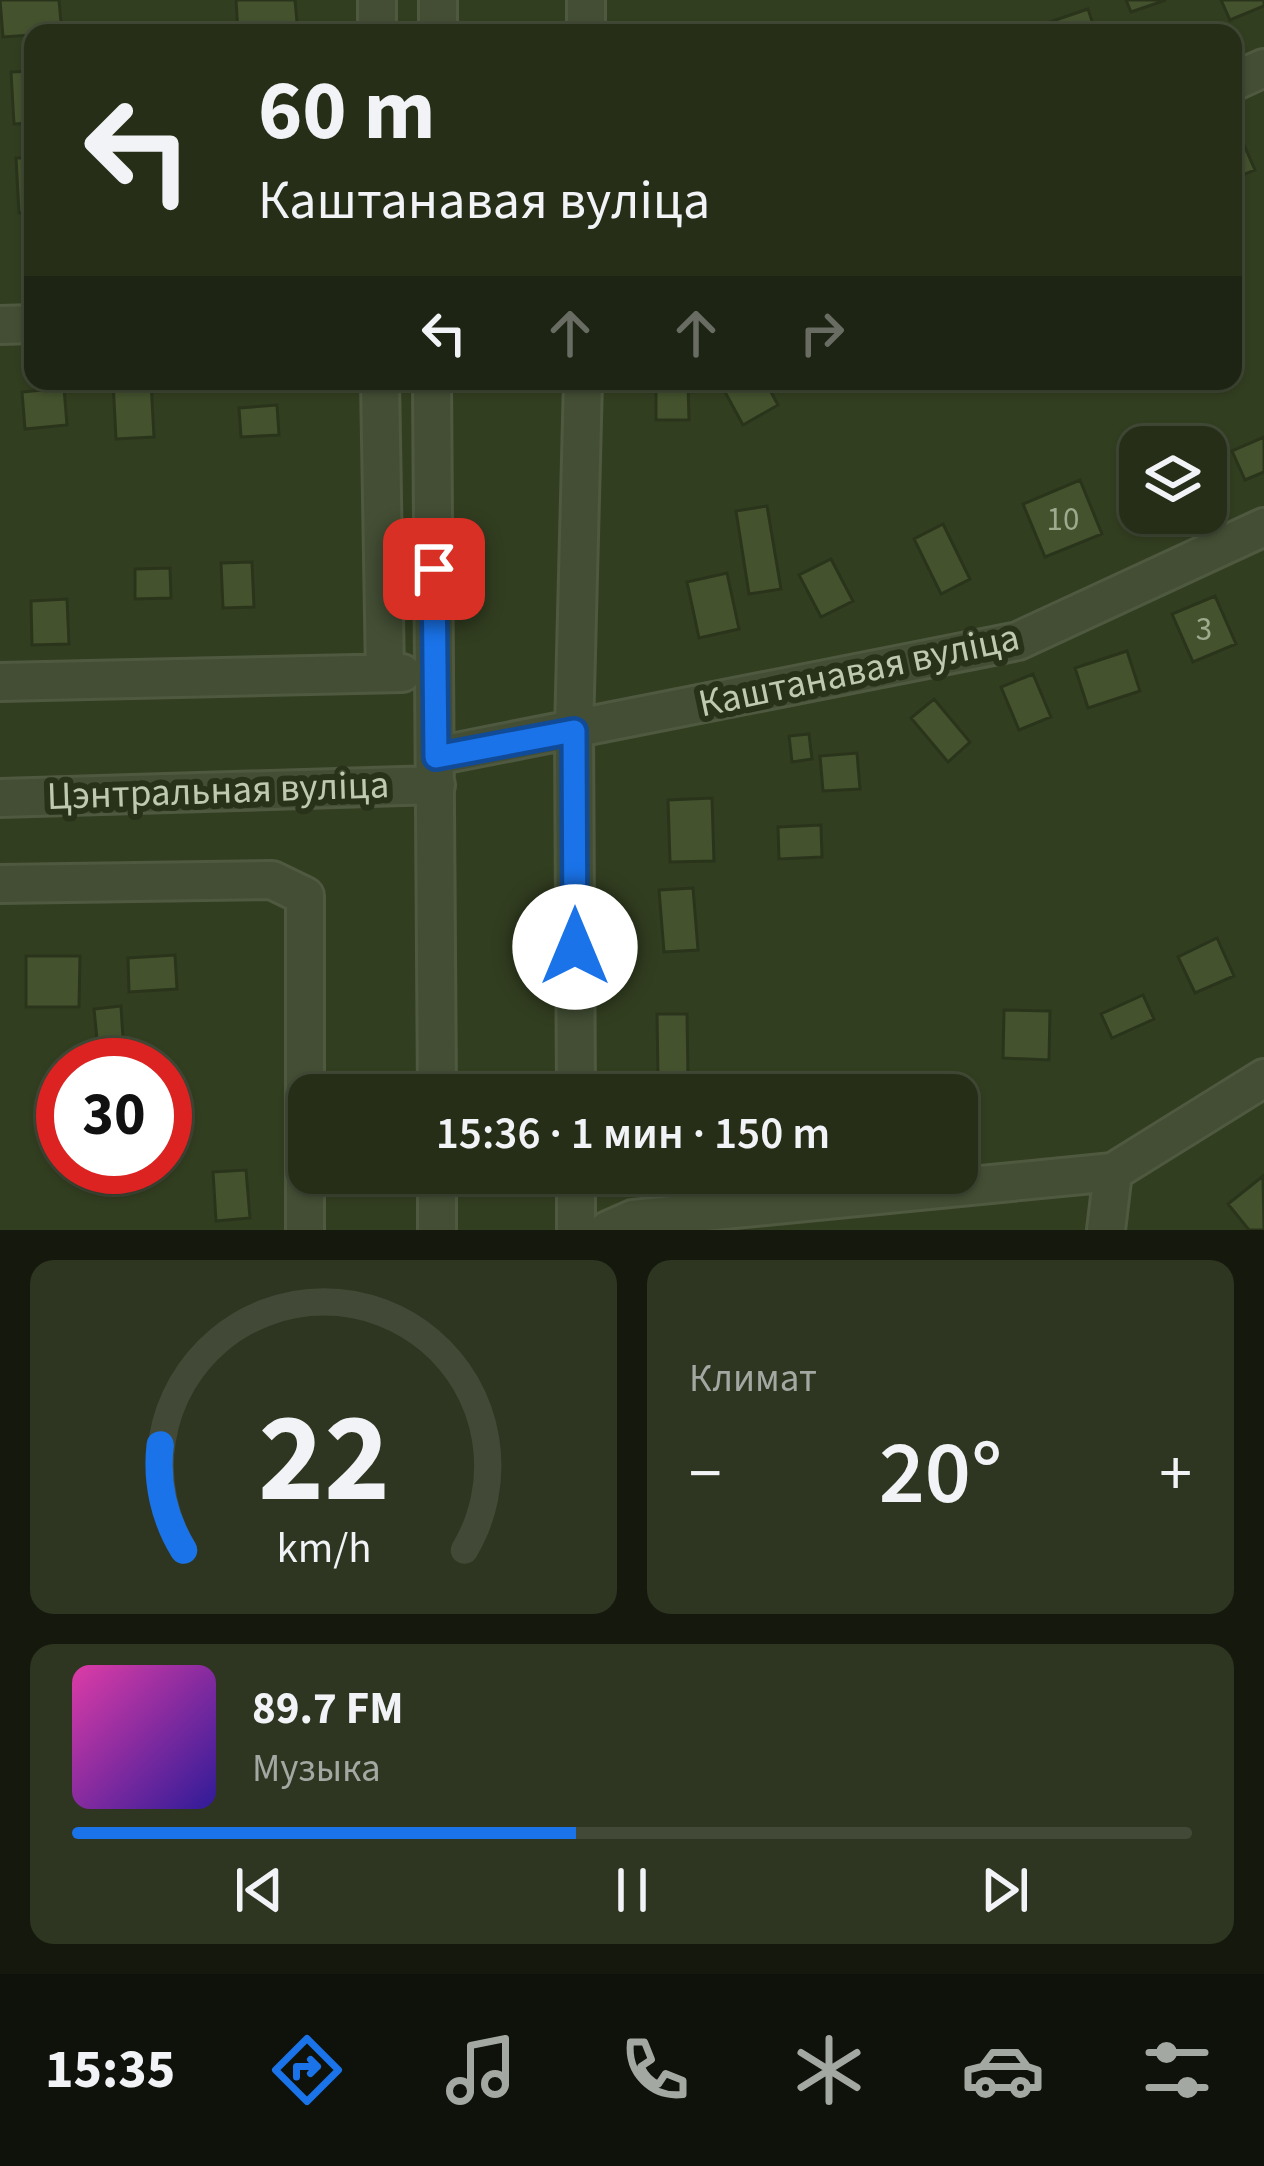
<!DOCTYPE html>
<html lang="ru">
<head>
<meta charset="utf-8">
<style>
	:root { --surface:#262e18; --page:#2e3621; --text:#f1f3f6; --muted:#a4a8a2; --line:#424a37; --accent:#1a73e8 }
	body { margin:0; font-family:"Source Sans 3",sans-serif; background:var(--page); color:var(--text); height:100vh; display:flex; flex-direction:column; font-size:45px; white-space:nowrap }
	* { box-sizing:border-box; margin:0 }
	p { font-size:39px; color:var(--muted) }
	.icon { flex:none; width:66px; height:66px; fill:none; stroke:currentColor; stroke-width:2; stroke-linecap:round; stroke-linejoin:round }
	.map { position:relative; height:1230px; overflow:hidden }
	.side { display:flex; flex-direction:column; gap:30px; padding:30px; background:#15190d; flex:1 }
	.side>* { flex:none }
	.hud { position:absolute; left:24px; top:24px; width:1218px; height:366px; border-radius:24px; box-shadow:0 3px 9px #0004,0 0 0 3px var(--line); background:#262e18; color:var(--text); overflow:hidden }
	.buttons { position:absolute; left:1119px; top:426px; display:grid; gap:24px }
	.buttons a { display:grid; place-items:center; width:108px; height:108px; border-radius:24px; background:var(--surface); box-shadow:0 3px 9px #0004,0 0 0 3px var(--line); font-size:60px }
	.speed { position:absolute; left:36px; top:1038px; display:flex; gap:24px; font-size:60px; font-weight:700; text-align:center }
	.speed>* { display:grid; place-content:center; width:156px; height:156px; border-radius:50%; background:var(--surface); box-shadow:0 3px 9px #0004,0 0 0 3px var(--line); line-height:1 }
	.speed .limit { border:18px solid #d22; background:#fff; color:#111 }
	.pin { position:absolute; display:grid; place-items:center; width:102px; height:102px; color:#fff; margin:-51px; border-radius:24px; box-shadow:0 6px 18px #0006 }
	.me { position:absolute; width:132px; margin:-66px; rotate:0deg; stroke-linejoin:round; filter:drop-shadow(0 0 9px #0008) }
	.turn { display:flex; align-items:center; gap:42px; height:252px; padding:0 36px; font-size:54px }
	.turn .icon { width:156px; height:156px; stroke-width:2.5 }
	.turn b { display:block; font-size:84px; line-height:102px }
	.lanes { display:flex; align-items:center; height:114px; padding:0 36px; background:#0003; justify-content:center; gap:60px; direction:ltr }
	.lanes .off { opacity:.35 }
	.big { font-size:90px; font-weight:600; line-height:1.1 }
	.side .tile { flex:1; display:flex; flex-direction:column; justify-content:center; gap:18px; min-width:0; padding:0 42px; border-radius:24px; background:var(--page) }
	.side .dial { align-items:center; gap:0 }
	.dial svg { height:312px; overflow:visible; fill:none; stroke:var(--line); stroke-width:7; stroke-linecap:round; text-anchor:middle }
	.dial text { fill:var(--text); stroke:none }
	.song { display:flex; align-items:center; gap:36px }
	.cover { width:144px; height:144px; border-radius:18px; background:linear-gradient(135deg,hsl(320 70% 55%),hsl(250 70% 35%)) }
	.played { height:12px; border-radius:6px; background:linear-gradient(90deg,var(--accent) 45%,var(--line) 45%) }
	.keys { display:flex; justify-content:space-around; direction:ltr }
	.heat { display:flex; justify-content:space-between; align-items:center; font-size:66px; direction:ltr }
	.side .tiles { flex:1; display:grid; gap:30px; grid-template-columns:1fr 1fr }
	.tile:last-child { grid-column:span 2 }
	.trip { position:absolute; left:288px; top:1074px; width:690px; height:120px; border-radius:24px; background:var(--surface); box-shadow:0 3px 9px #0004,0 0 0 3px var(--line); font-weight:600; line-height:120px; text-align:center }
	.menu { display:flex; height:192px; justify-content:space-around; align-items:center; background:#0f120a; color:var(--muted) }
	.menu .icon { width:84px; height:84px }
	.menu .current { color:var(--accent) }
	.menu b { font-size:54px; color:var(--text) }
	.map>svg:first-child { display:block }
	.building { fill:#44522e; stroke:#2a341b; stroke-width:3 }
	.lines { fill:none; stroke-linecap:round; stroke-linejoin:round }
	.minor-casing { stroke:#4f5940; stroke-width:42 }
	.minor { stroke:#434e34; stroke-width:36 }
	.route-casing { stroke:#114b97; stroke-width:30 }
	.route { stroke:#1a73e8; stroke-width:21 }
	.labels { text-anchor:middle; dominant-baseline:central; stroke-width:12; stroke-linejoin:round; paint-order:stroke }
	.number-label { font-size:33px; fill:#9eaa8e }
	.street-label { font-size:39px; fill:#bec9af; stroke:#283219 }
</style>
</head>
<body>
<div class="map">
<svg width="1264" height="1230" viewBox="0 0 1264 1230">
	<rect width="100%" height="100%" fill="#323e20"/>
	<path class="building" d="M0,0H59L62,33L3,37Z
		M236,0H295L298,33H238Z
		M1126,0H1166L1131,12Z
		M1221,0H1264V6L1230,20Z
		M1088,9L1096,33H1027L1026,30Z
		M33,71V123L14,124L11,72Z
		M1240,136L1255,170L1233,179V139Z
		M16,158H33V213H19Z
		M113,381H151L154,437L116,439Z
		M719,381H765L778,405L743,425Z
		M656,383H688L689,420H656Z
		M64,388L67,425L25,429L22,392Z
		M277,405L279,435L241,437L239,408Z
		M1264,437V472L1245,480L1232,451Z
		M1140,470V509L1126,476Z
		M1080,480L1102,534L1045,557L1023,504Z
		M767,506L781,589L749,594L736,511Z
		M943,524L970,579L941,594L914,539Z
		M831,559L853,601L821,617L799,575Z
		M252,562L254,607L223,608L221,563Z
		M170,568L171,598L135,599V569Z
		M727,573L739,629L699,638L687,582Z
		M1215,596L1236,644L1193,662L1172,614Z
		M67,599L69,644L32,645L31,601Z
		M1127,651L1140,691L1088,708L1075,668Z
		M1033,674L1051,717L1019,730L1001,687Z
		M934,699L970,742L948,762L911,718Z
		M809,734L812,759L792,762L789,736Z
		M857,753L860,789L823,791L820,756Z
		M712,798L714,861L670,862L668,800Z
		M821,825L822,857L779,859L778,827Z
		M693,888L698,950L664,952L659,890Z
		M1217,938L1234,976L1195,993L1178,957Z
		M175,955L177,989L129,992L128,958Z
		M26,956H80L79,1007H26Z
		M1143,995L1154,1019L1112,1038L1101,1014Z
		M121,1006L123,1038L97,1040L94,1009Z
		M1004,1010L1050,1011L1049,1060L1003,1058Z
		M657,1014H687L688,1077L658,1078Z
		M246,1170L250,1218L216,1221L213,1172Z
		M1263,1176L1264,1230H1249L1228,1204Z"/>
	<g class="lines">
		<defs>
			<path id="minor" d="M377,0V33
				M438,0V33
				M586,33V0
				M1233,82L1264,68
				M0,325L33,324
				M380,381L385,673
				M432,381L437,1095
				M0,682L402,673
				M436,756L1018,641L1264,527
				M0,798L436,785
				M0,884L272,880L305,896V1230
				M576,1095L574,731L583,381
				M437,1173V1230
				M576,1230V1173
				M608,1230L633,1219L1113,1172
				M1106,1230L1113,1172L1264,1078"/>
		</defs>
		<use href="#minor" class="minor-casing"/>
		<use href="#minor" class="minor"/>
	</g>
	<g class="lines">
		<defs>
			<path id="route" d="M434,569L436,757L574,731L575,947"/>
		</defs>
		<use href="#route" class="route-casing"/>
		<use href="#route" class="route"/>
	</g>
	<g class="labels">
		<g class="number-label">
			<text x="1063" y="519">10</text>
			<text x="1204" y="629">3</text>
		</g>
		<g class="street-label">
			<text transform="translate(859 671) rotate(-12)">Каштанавая вуліца</text>
			<text transform="translate(218 791) rotate(-2)">Цэнтральная вуліца</text>
		</g>
	</g>
</svg>
<div class="buttons">
<a><svg class="icon" aria-label="layers" viewBox="0 0 24 24"><path d="M12 4l9 5-9 5-9-5zM3 14l9 5 9-5"/></svg></a>
</div>
<div class="speed"><div class="limit">30</div></div>
<div class="pin" style="left:434px;top:569px;background:#d93025"><svg class="icon" aria-label="arrive" viewBox="0 0 24 24"><path d="M6 21V4h12l-3 4 3 4H6"/></svg></div>
<svg class="me" style="left:575px;top:947px" viewBox="-20 -20 40 40"><circle r="19" fill="#fff"/><path d="M0-13L10 11 0 6-10 11z" fill="#1a73e8"/></svg>
<div class="trip">15:36 · 1 мин · 150 m</div>
<div class="hud">
<div class="turn"><svg class="icon" aria-label="left" viewBox="0 0 24 24"><path d="M17 20v-9H6M10 6l-5 5 5 5"/></svg><div><b>60 m</b>Каштанавая вуліца</div></div>
<div class="lanes"><svg class="icon" aria-label="left" viewBox="0 0 24 24"><path d="M17 20v-9H6M10 6l-5 5 5 5"/></svg><svg class="icon off" aria-label="ahead" viewBox="0 0 24 24"><path d="M12 20V5M6 11l6-6 6 6"/></svg><svg class="icon off" aria-label="ahead" viewBox="0 0 24 24"><path d="M12 20V5M6 11l6-6 6 6"/></svg><svg class="icon off" aria-label="right" viewBox="0 0 24 24"><path d="M7 20v-9h11M14 6l5 5-5 5"/></svg></div>
</div>
</div>
<section class="side">
<div class="tiles">
<div class="tile dial"><svg viewBox="0 0 100 80">
<path d="M14 69A42 42 0 1 1 86 69"/>
<path d="M14 69A42 42 0 0 1 8 42" stroke="#1a73e8"/>
<text x="50" y="56" font-size="32" font-weight="700">22</text>
<text x="50" y="72" font-size="11">km/h</text>
</svg></div>
<div class="tile"><p>Климат</p>
<div class="heat"><a>−</a><b class="big">20°</b><a>+</a></div>
</div>
<div class="tile">
<div class="song"><i class="cover"></i><div><b>89.7 FM</b><p>Музыка</p></div></div>
<div class="played"></div>
<div class="keys"><svg class="icon" aria-label="previous" viewBox="0 0 24 24"><path d="M18 5L8 12l10 7zM5 5v14"/></svg><svg class="icon" aria-label="pause" viewBox="0 0 24 24"><path d="M8 5v14M16 5v14"/></svg><svg class="icon" aria-label="next" viewBox="0 0 24 24"><path d="M6 5l10 7-10 7zM19 5v14"/></svg></div>
</div>
</div>
</section>
<nav class="menu">
<b>15:35</b>
<svg class="icon current" aria-label="directions" viewBox="0 0 24 24"><path d="M12 3l9 9-9 9-9-9zM9 14v-3h6M13 9l2 2-2 2"/></svg>
<svg class="icon" aria-label="music" viewBox="0 0 24 24"><path d="M9 18V5l10-2v13"/><circle cx="6" cy="18" r="3"/><circle cx="16" cy="16" r="3"/></svg>
<svg class="icon" aria-label="phone" viewBox="0 0 24 24"><path d="M5 4h4l2 5-3 2q2 4 5 5l2-3 5 2v4C11 20 4 13 5 4z"/></svg>
<svg class="icon" aria-label="climate" viewBox="0 0 24 24"><path d="M12 3v18M4 7l16 10M4 17L20 7"/></svg>
<svg class="icon" aria-label="car" viewBox="0 0 24 24"><path d="M5 17H2v-5l4-1 3-4h7l3 4 3 1v5h-3M9 17h6M6 11h13"/><circle cx="7" cy="17" r="2"/><circle cx="17" cy="17" r="2"/></svg>
<svg class="icon" aria-label="filters" viewBox="0 0 24 24"><path d="M4 7h16M4 17h16"/><circle cx="9" cy="7" r="2"/><circle cx="15" cy="17" r="2"/></svg>
</nav>
</body>
</html>
